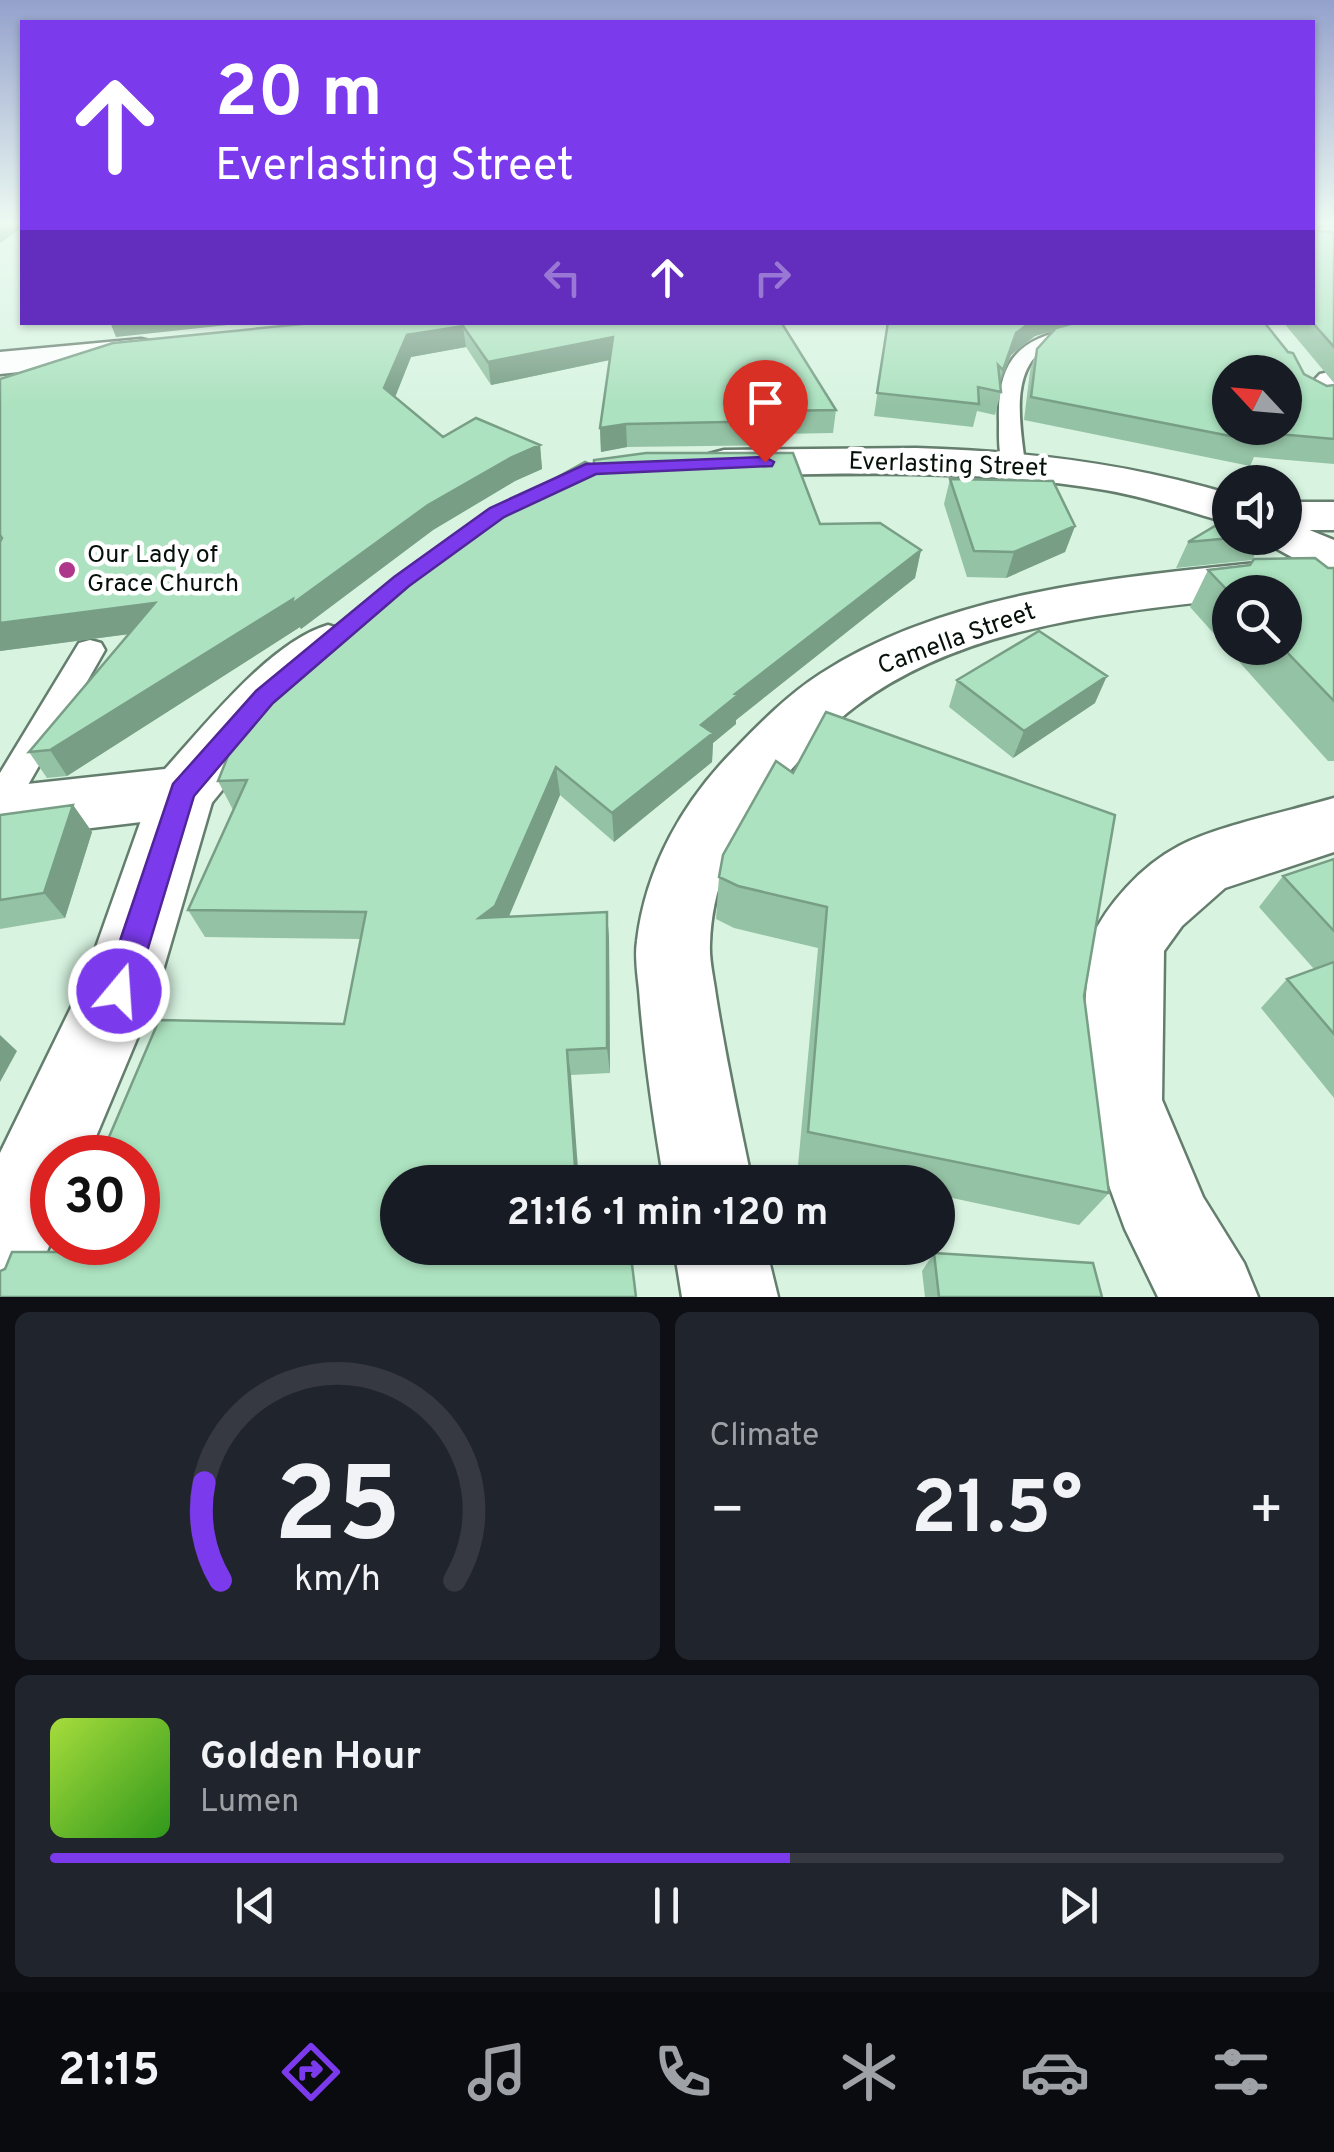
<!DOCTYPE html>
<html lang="en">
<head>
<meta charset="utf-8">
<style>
	:root { --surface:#171b24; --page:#20242c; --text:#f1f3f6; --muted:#9ea1a6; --line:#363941; --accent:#7c3aed }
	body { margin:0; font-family:Overpass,sans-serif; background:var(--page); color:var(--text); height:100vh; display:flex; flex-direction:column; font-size:38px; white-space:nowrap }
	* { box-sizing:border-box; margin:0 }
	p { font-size:32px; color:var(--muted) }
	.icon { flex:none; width:55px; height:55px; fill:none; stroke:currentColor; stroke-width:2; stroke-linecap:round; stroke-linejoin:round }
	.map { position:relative; height:1297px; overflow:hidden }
	.side { display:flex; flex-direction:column; gap:15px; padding:15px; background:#0d0f14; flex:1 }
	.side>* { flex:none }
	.banner { position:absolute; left:20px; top:20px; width:1295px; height:305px; border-radius:0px; box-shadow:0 2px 8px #0004; background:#7c3aed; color:#fff; overflow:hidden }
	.needle { width:65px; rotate:296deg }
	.tools { position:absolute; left:1212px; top:355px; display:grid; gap:20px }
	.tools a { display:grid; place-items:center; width:90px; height:90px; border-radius:50%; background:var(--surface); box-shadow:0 2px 8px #0004; font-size:50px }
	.speed { position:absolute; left:30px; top:1135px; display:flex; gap:20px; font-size:50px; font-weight:700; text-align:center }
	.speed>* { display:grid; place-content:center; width:130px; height:130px; border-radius:50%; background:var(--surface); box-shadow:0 2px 8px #0004; line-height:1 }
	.speed .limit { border:15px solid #d22; background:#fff; color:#111 }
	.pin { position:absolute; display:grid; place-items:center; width:85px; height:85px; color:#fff; margin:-102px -42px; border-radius:50% 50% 50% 0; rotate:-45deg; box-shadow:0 0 10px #0007 }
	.pin .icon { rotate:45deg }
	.me { position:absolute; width:110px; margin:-55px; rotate:18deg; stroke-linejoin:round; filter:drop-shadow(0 0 8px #0008) }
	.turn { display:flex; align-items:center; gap:35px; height:210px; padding:0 30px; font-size:45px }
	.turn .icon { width:130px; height:130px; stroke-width:2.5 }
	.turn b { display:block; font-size:70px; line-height:85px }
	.lanes { display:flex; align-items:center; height:95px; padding:0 30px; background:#0003; justify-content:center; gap:50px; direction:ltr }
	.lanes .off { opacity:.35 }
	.big { font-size:75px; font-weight:700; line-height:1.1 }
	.side .card { flex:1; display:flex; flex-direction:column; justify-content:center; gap:15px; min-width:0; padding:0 35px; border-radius:15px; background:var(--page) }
	.side .dial { align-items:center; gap:0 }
	.dial svg { height:260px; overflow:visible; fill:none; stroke:var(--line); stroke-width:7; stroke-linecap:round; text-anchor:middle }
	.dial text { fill:var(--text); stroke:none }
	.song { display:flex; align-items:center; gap:30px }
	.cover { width:120px; height:120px; border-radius:15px; background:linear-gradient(135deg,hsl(80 70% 55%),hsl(110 70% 35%)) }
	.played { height:10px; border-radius:5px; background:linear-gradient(90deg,var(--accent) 60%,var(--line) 60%) }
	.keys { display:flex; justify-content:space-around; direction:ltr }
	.heat { display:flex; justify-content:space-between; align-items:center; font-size:55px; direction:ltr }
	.side .tiles { flex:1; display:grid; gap:15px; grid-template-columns:1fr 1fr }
	.card:last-child { grid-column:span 2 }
	.trip { position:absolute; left:380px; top:1165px; width:575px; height:100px; border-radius:50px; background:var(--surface); box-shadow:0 2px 8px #0004; font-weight:700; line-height:100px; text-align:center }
	.dock { display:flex; height:160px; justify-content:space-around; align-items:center; background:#090b0e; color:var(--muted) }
	.dock .icon { width:70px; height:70px }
	.dock .selected { color:var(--accent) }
	.dock b { font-size:45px; color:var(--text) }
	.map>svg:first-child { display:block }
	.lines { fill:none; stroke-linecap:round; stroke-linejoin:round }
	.service-casing { stroke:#647d6d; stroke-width:5 }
	.minor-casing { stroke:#647d6d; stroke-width:5 }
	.tertiary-casing { stroke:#647d6d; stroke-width:5 }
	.service { fill:#fff; fill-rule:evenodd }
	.minor { fill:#fff; fill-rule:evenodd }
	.tertiary { fill:#fff; fill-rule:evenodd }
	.wall { fill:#94c2a4; fill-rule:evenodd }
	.shaded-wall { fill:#789e86 }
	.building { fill:#ace2bf; stroke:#789e86; stroke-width:2.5; fill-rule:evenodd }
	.route { fill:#7c3aed; stroke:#51269a; stroke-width:2.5 }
	.poi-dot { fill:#ae368b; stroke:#fff; stroke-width:4 }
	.labels { text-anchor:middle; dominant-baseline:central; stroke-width:9; stroke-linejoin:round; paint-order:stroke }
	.street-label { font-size:25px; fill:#07110b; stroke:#fff }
	.poi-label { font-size:25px; fill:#07110b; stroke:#fff; text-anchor:start }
</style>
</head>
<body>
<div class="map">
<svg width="1334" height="1297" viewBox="0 0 1334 1297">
	<rect width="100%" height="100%" fill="#d8f4e1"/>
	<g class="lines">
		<defs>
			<path id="service" d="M1072,329L1079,331V339C1069,342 1057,342 1048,347C1008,368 1021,428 1025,464L1021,469H1005C998,456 999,437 999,422C997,365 1015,339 1072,329Z
				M90,640L101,643L105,650L12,813L0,817V773L79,643Z"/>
			<path id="minor" d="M141,339L154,342L159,350L154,358L0,374V352Z
				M1334,371V422L1320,419L1299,396L1320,374Z
				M1285,502H1334V530H1285Z
				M1334,555V587L1285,593L1230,592V599C1104,613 961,627 856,706C828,727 804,755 781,781C739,829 712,879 710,944C709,961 714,979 716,996C726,1059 739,1120 752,1182H664C654,1123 645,1062 640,1002C639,982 634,961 637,941C646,867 683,801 735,749C761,722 789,694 820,674C965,580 1167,574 1334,555Z
				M183,767L206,774L215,792L157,991L87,1158H52V1239L33,1286L0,1297V1153L84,981L151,792L160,774Z
				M1334,798V852L1225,888L1182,926L1164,951L1162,1100L1203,1197L1244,1263L1258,1297H1158L1125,1229L1078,1101L1090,941C1107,904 1141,866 1179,846C1217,826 1290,811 1334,798Z
				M674,1248H766L778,1297H682Z"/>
			<path id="tertiary" d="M916,448C1023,451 1127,463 1230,494V523C1188,512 1148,497 1105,490C979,469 851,473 724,476L709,472L702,463L709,454L724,450Z
				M1285,520L1334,540V575L1317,571L1268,544L1263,538H1285Z
				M328,625L347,631L355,644L347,657L286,712L206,810L183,817L0,839V787L165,769C206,724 270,642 328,625Z"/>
		</defs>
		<use href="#service" class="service-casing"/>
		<use href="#minor" class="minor-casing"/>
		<use href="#tertiary" class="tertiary-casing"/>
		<use href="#service" class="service"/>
		<use href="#minor" class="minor"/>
		<use href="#tertiary" class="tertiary"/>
	</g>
	<path class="wall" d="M1312,223H1334V228H1318V231L1334,232V383L1283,322H1312Z
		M322,322H781L836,410L833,433L778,434L777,445L627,447L601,452L600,428L610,360L491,385L466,347L411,357L395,397L443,437L540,445L542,469L515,481L433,530L301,629L300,627L67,776L47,778L29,752L129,634L0,651V379Z
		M888,322H1264L1304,374L1327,386L1334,385V464L1254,457L1250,466L1024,420L1030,371L1037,349L1054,331L1035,336L1011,355L1000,383L1001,392L995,415L977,411L973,427L874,416Z
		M594,466L921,550L915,578L736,720V724L713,743L712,762L614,842L560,795L508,917L607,912L609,939L610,1073L571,1075L59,1252L344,1024L361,939L205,937L188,910L233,810L218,781Z
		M950,479L1075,526L1065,552L1006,578L967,577L944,504Z
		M1230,538H1264L1252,560L1176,568L1188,542Z
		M1328,568H1334V761H1328L1190,607L1208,570ZM1230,592L1285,648H1230Z
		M957,680L1095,703L1013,758L949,707Z
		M73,805L92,832L65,918L0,929V815Z
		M723,855L1084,996L1109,1193L1079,1225L938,1195V1182H877L798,1166L818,948L734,928L716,919L719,877Z
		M1334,859V1098L1261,1008L1287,979L1314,969L1259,907L1283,876Z
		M934,1253L1102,1297H925L922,1271Z"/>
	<path class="shaded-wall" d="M0,223H22V228L0,243Z
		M110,322H256L116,337Z
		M1031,322H1074L1073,325L1035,336L1011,355L997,392L1003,370L1016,333Z
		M463,326L466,347L411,357L390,410L384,388L407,335Z
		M613,337L614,359L491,385L488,362Z
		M626,424L627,447L601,452L600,428Z
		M540,445L542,469L515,481L433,530L301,629L300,627L67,776L50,750L428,505L512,457Z
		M1075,526L1065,552L1006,578L1014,552Z
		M921,550L915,578L736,720V724L713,743L712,762L614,842L612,813L701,725L735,694Z
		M155,603L168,629L0,651V623Z
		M1107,676L1095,703L1013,758L1024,731Z
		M556,767L560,795L502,933L479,918Z
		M73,805L92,832L65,918L44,893Z
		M607,912L609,939L610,1073L607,1048Z
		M0,1035L17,1051L0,1082Z
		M567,1050L571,1075L579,1182H576Z"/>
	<path class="building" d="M1312,223H1318V231L1334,232V347L1312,322Z
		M322,322H781L836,410L776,411L780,421L626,424L600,428L613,337L488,362L463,326L407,335L384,388L443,437L476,418L540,445L512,457L428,505L292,604L293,599L50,750L29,752L155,603L0,623V542L2,538L0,535V379L113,343Z
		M888,322H1031L1016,333L1003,370L998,365L1001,392L978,387L979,404L877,393Z
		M1078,322H1264L1288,352L1293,353L1304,374L1327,386L1334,385V439L1257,432L1261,442L1031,397L1037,349L1056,328ZM1230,372H1285V428H1230Z
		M646,453H793L820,524L880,523L921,550L735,694L738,695L701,725L713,733L612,813L556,767L495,906L479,918L607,912V1048L567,1050L576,1182H398V1248H630L636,1297H0V1271L5,1269L12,1252H59L63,1242H138V1158H100L159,1020L344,1024L366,912L188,910L247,780L218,781L238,731L278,684L386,590L466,528L585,462L594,466V460Z
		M950,479L1053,481L1075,526L1014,552L974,551Z
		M1230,517L1231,538L1188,542Z
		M1315,558L1328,568H1334V701L1283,648H1285V592L1230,593L1208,570L1250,565L1254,559Z
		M1039,631L1107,676L1024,731L957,680Z
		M826,712L1115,815L1084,996L1109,1193L808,1132L827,907L738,886L719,877L723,855L776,761L793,773Z
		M73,805L44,893L0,900V815Z
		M1334,859V931L1283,876Z
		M1334,962V1034L1287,979Z
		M934,1253L1093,1263L1102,1297H939Z"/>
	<linearGradient id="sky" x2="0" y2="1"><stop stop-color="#94a1cc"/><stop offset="0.55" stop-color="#edfaf2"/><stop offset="1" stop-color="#edfaf2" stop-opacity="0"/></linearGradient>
	<rect width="1334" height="405" fill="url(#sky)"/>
	<path class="route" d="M765,457L774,462L772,466L596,474L504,517L409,586L273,703L194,796L135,991L130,1001L119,1006L108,1001L103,991L173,784L256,691L394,577L490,508L586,464Z"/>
	<circle class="poi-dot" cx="67" cy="570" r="10"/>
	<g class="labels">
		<g class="street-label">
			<text transform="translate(948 466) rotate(2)">Everlasting Street</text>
			<text transform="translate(957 640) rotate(-20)">Camella Street</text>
		</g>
		<g class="poi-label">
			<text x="87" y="556">Our Lady of<tspan x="87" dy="29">Grace Church</tspan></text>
		</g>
	</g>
</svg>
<div class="tools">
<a><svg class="needle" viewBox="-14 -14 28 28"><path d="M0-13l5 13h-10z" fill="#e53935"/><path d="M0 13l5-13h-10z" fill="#9ea1a6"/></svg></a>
<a><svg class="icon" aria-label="sound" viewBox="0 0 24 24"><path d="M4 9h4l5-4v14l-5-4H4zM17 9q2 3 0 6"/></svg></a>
<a><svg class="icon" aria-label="search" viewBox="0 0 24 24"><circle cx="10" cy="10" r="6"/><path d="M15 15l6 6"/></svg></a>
</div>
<div class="speed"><div class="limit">30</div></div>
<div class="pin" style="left:765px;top:462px;background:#d93025"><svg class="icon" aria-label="arrive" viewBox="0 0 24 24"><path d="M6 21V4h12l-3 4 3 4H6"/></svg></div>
<svg class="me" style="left:119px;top:991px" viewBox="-20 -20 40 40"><circle r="17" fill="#7c3aed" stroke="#fff" stroke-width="3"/><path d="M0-11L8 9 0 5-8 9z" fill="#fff"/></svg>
<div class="trip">21:16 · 1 min · 120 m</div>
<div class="banner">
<div class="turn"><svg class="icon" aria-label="ahead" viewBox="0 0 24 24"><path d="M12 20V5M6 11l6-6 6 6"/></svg><div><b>20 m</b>Everlasting Street</div></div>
<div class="lanes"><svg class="icon off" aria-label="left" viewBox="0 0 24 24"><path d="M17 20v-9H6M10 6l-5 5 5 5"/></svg><svg class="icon" aria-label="ahead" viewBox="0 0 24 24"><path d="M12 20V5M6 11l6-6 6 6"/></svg><svg class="icon off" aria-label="right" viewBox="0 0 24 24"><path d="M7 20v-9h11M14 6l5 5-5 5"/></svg></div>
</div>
</div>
<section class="side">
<div class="tiles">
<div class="card dial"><svg viewBox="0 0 100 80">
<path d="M14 69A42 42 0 1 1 86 69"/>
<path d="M14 69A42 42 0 0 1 9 39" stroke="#7c3aed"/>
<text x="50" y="56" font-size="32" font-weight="700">25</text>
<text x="50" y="72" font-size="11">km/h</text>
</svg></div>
<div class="card"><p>Climate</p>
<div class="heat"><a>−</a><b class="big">21.5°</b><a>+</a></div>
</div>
<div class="card">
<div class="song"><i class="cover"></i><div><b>Golden Hour</b><p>Lumen</p></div></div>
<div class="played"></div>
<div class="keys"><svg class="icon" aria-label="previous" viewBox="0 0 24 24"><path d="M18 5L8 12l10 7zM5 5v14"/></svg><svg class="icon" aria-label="pause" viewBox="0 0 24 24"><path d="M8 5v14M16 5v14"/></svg><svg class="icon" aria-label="next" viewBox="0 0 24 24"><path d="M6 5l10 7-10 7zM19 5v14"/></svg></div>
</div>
</div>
</section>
<nav class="dock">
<b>21:15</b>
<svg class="icon selected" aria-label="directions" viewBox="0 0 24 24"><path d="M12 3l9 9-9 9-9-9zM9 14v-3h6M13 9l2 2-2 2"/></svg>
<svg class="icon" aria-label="music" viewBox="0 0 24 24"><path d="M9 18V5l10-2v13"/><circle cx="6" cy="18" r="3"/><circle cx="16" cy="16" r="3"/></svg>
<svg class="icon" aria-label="phone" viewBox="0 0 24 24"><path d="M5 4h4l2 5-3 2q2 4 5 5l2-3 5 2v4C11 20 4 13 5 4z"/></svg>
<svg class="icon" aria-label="climate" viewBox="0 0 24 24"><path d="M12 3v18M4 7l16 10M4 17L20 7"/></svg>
<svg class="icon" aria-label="car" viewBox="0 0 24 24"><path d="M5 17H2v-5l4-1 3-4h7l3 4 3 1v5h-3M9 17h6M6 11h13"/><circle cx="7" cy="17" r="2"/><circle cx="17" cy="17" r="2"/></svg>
<svg class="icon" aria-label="filters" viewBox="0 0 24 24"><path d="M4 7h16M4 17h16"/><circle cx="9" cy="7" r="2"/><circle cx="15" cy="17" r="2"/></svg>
</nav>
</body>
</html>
